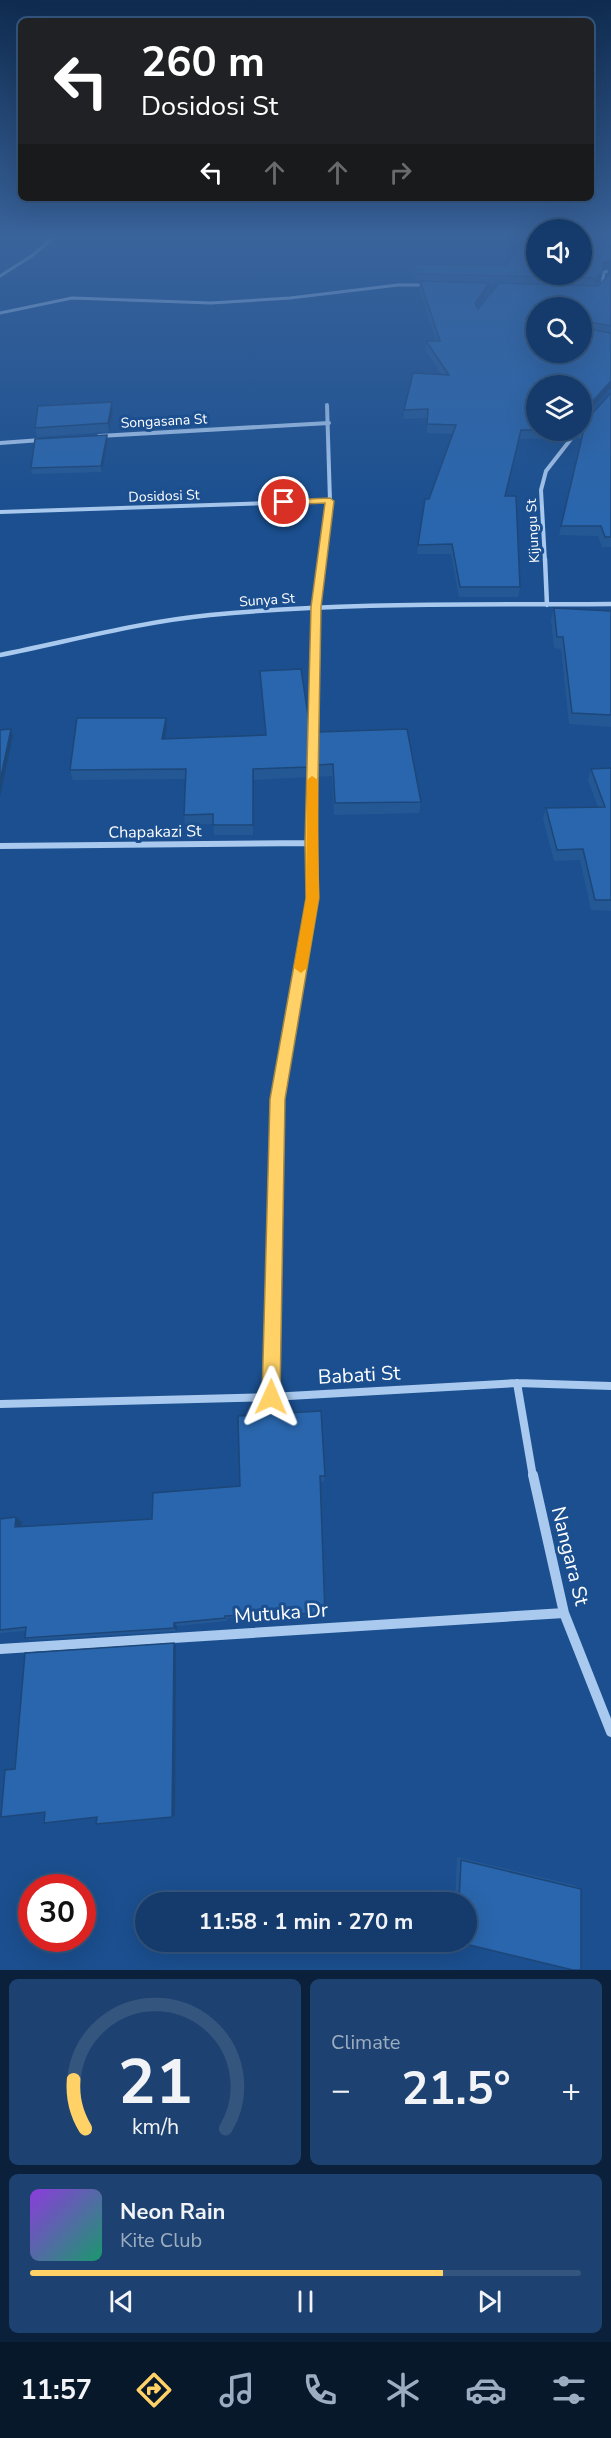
<!DOCTYPE html>
<html lang="en">
<head>
<meta charset="utf-8">
<style>
	:root { --surface:#143b6b; --page:#1d4271; --text:#f1f3f6; --muted:#9dadc1; --line:#33557e; --accent:#ffd166 }
	body { margin:0; font-family:"Nunito Sans",sans-serif; background:var(--page); color:var(--text); height:100vh; display:flex; flex-direction:column; font-size:22px; white-space:nowrap }
	* { box-sizing:border-box; margin:0 }
	p { font-size:20px; color:var(--muted) }
	.icon { flex:none; width:33px; height:33px; fill:none; stroke:currentColor; stroke-width:2; stroke-linecap:round; stroke-linejoin:round }
	.map { position:relative; height:1970px; overflow:hidden }
	.panel { display:flex; flex-direction:column; gap:9px; padding:9px; background:#0b203b; flex:1 }
	.panel>* { flex:none }
	.guide { position:absolute; left:18px; top:18px; width:576px; height:183px; border-radius:9px; box-shadow:0 6px 24px #0002,0 0 0 2px var(--line); background:#202124; color:#fff; overflow:hidden }
	.tools { position:absolute; left:526px; top:219px; display:grid; gap:12px }
	.tools a { display:grid; place-items:center; width:66px; height:66px; border-radius:50%; background:var(--surface); box-shadow:0 6px 24px #0002,0 0 0 2px var(--line); font-size:30px }
	.speed { position:absolute; left:18px; top:1874px; display:flex; gap:12px; font-size:30px; font-weight:700; text-align:center }
	.speed>* { display:grid; place-content:center; width:78px; height:78px; border-radius:50%; background:var(--surface); box-shadow:0 6px 24px #0002,0 0 0 2px var(--line); line-height:1 }
	.speed .limit { border:9px solid #d22; background:#fff; color:#111 }
	.pin { position:absolute; display:grid; place-items:center; width:51px; height:51px; color:#fff; margin:-26px; border:3px solid #fff; border-radius:50%; box-shadow:0 2px 6px #0007 }
	.me { position:absolute; width:66px; margin:-33px; rotate:1deg; stroke-linejoin:round; filter:drop-shadow(0 0 4px #0008) }
	.turn { display:flex; align-items:center; gap:21px; height:126px; padding:0 24px; font-size:27px }
	.turn .icon { width:78px; height:78px; stroke-width:2.5 }
	.turn b { display:block; font-size:42px; line-height:51px }
	.lanes { display:flex; align-items:center; height:57px; padding:0 24px; background:#0003; justify-content:center; gap:30px; direction:ltr }
	.lanes .off { opacity:.35 }
	.big { font-size:45px; font-weight:700; line-height:1.1 }
	.panel .card { flex:1; display:flex; flex-direction:column; justify-content:center; gap:9px; min-width:0; padding:0 21px; border-radius:9px; background:var(--page) }
	.panel .dial { align-items:center; gap:0 }
	.dial svg { height:156px; overflow:visible; fill:none; stroke:var(--line); stroke-width:7; stroke-linecap:round; text-anchor:middle }
	.dial text { fill:var(--text); stroke:none }
	.song { display:flex; align-items:center; gap:18px }
	.cover { width:72px; height:72px; border-radius:9px; background:linear-gradient(135deg,hsl(270 70% 55%),hsl(160 70% 35%)) }
	.played { height:6px; border-radius:3px; background:linear-gradient(90deg,var(--accent) 75%,var(--line) 75%) }
	.keys { display:flex; justify-content:space-around; direction:ltr }
	.heat { display:flex; justify-content:space-between; align-items:center; font-size:33px; direction:ltr }
	.panel .tiles { flex:1; display:grid; gap:9px; grid-template-columns:1fr 1fr }
	.card:last-child { grid-column:span 2 }
	.trip { position:absolute; left:135px; top:1892px; width:342px; height:60px; border-radius:30px; background:var(--surface); box-shadow:0 6px 24px #0002,0 0 0 2px var(--line); font-weight:700; line-height:60px; text-align:center }
	.menu { display:flex; height:96px; justify-content:space-around; align-items:center; background:#08182b; color:var(--muted) }
	.menu .icon { width:42px; height:42px }
	.menu .active { color:var(--accent) }
	.menu b { font-size:27px; color:var(--text) }
	.map>svg:first-child { display:block }
	.lines { fill:none; stroke-linecap:round; stroke-linejoin:round }
	.minor-far5 { stroke:#a9c9ee; stroke-width:3 }
	.minor-far4 { stroke:#a9c9ee; stroke-width:4 }
	.minor-far3 { stroke:#a9c9ee; stroke-width:4.5 }
	.minor-far2 { stroke:#a9c9ee; stroke-width:6 }
	.minor-far1 { stroke:#a9c9ee; stroke-width:8 }
	.minor { stroke:#a9c9ee; stroke-width:10 }
	.wall { fill:#245895; fill-rule:evenodd }
	.shaded-wall { fill:#1d4779 }
	.building { fill:#2a66ad; stroke:#1d4779; stroke-width:1.5 }
	.route { fill:#ffd166; stroke:#a68842; stroke-width:1.5 }
	.slow { fill:#f59e0b }
	.labels { text-anchor:middle; dominant-baseline:central; stroke-width:6; stroke-linejoin:round; paint-order:stroke }
	.far-street-label { font-size:14px; fill:#fff; stroke:#1b4f8f }
	.street-label { font-size:16px; fill:#fff; stroke:#1b4f8f }
	.near-street-label { font-size:20px; fill:#fff; stroke:#1b4f8f }
</style>
</head>
<body>
<div class="map">
<svg width="611" height="1970" viewBox="0 0 611 1970">
	<rect width="100%" height="100%" fill="#1b4f8f"/>
	<g class="lines">
		<path class="minor-far5" d="M0,276L33,255L53,238
			M602,285L604,272L611,271
			M0,313L72,298L211,303L290,298L398,285H426"/>
		<path class="minor-far4" d="M99,436L329,423
			M0,443L41,440
			M0,512L330,501
			M322,561L330,501L327,405
			M545,561L541,490L546,471L578,430"/>
		<path class="minor-far3" d="M545,559L547,605
			M0,655C70,641 139,622 210,615C343,602 478,605 611,604
			M312,793L316,607L322,559"/>
		<path class="minor-far2" d="M0,846L311,843
			M279,1092L314,883L311,843L312,792"/>
		<path class="minor-far1" d="M517,1383L533,1477
			M271,1397L279,1091
			M0,1404L271,1397L517,1383L611,1386"/>
		<path class="minor" d="M533,1475L564,1613L611,1732
			M0,1649L564,1613"/>
	</g>
	<path class="wall" d="M611,238V389L608,390L537,386V430H573L566,438L519,439L505,496L520,587L518,597H459L451,554H417L418,545L429,499L453,434L427,433V418L404,419V410L442,375L425,350L426,341H436L419,289L420,282H417L413,272L414,264L505,266ZM609,268L608,276L598,286H595L600,280L602,269ZM489,284H498L478,309L477,307L488,291ZM537,308L582,352H537Z
		M611,393V547H602L598,536L559,535L582,438H577L579,430H582V425Z
		M113,411L109,432L37,437L35,428Z
		M108,441L102,472L32,474L31,468Z
		M554,608L611,611V727L569,724L561,649L554,648L551,620Z
		M260,671L309,722L308,777L254,780L253,835H214L213,824L185,825L184,815L186,779L73,780L70,770L166,718L167,728L165,739L265,735Z
		M318,732L421,802L419,813L334,815L332,776L317,777Z
		M611,768V911L591,910L580,860L554,861L543,819L546,808L598,807L588,780L591,769Z
		M325,1476L324,1481L320,1482L325,1616L227,1618V1621L177,1626V1631L31,1640L25,1638V1631L0,1633V1519L16,1517L22,1522L21,1527L152,1519L240,1486Z
		M457,1857L574,1885L581,1889V1970H573L457,1942L456,1941H466V1902H455Z"/>
	<path class="shaded-wall" d="M611,260V268L601,269L603,262Z
		M602,272L600,280L594,286L596,278Z
		M489,283L488,291L474,311L475,303Z
		M610,381H611V389L608,390L582,420V413Z
		M112,402L113,411L109,432L108,423Z
		M568,430H573L566,438Z
		M107,435L108,441L102,472L101,466Z
		M166,718L167,728L163,749L162,739Z
		M11,729L13,735L0,797V781Z
		M253,769L254,780L253,835Z
		M16,1517L22,1522L21,1532L15,1527Z
		M174,1623L177,1626V1631L174,1628Z
		M174,1643L176,1645L175,1815L172,1817Z"/>
	<path class="building" d="M527,238H537V274H582V238H611V260L603,262L602,272L596,278L417,274L414,264L505,266Z
		M609,267H611V326L584,321L582,323V308H537V315L528,314L526,319L537,322V352H582V327L583,328L611,333V381L582,413V386H537V430H521L505,496H516L520,587H460L452,544L418,545L425,499H429L456,425L427,424L428,409L404,410L413,373L449,375L426,341H440L420,281L489,283L475,303L478,309L499,283L598,286L608,276Z
		M611,393V537H605L601,526H561L584,429H582V425Z
		M112,402L108,423L35,428L38,406Z
		M107,435L101,466L31,468L35,439Z
		M554,608L611,611V715L572,713L563,637H557Z
		M301,669L309,722L308,767L253,769V825H213V814L184,815L186,769L70,770L77,718H166L162,739L266,735L260,671Z
		M11,729L0,781V730Z
		M407,729L421,802L335,803L333,764L317,765L318,732Z
		M611,768V900H595L583,849L557,850L546,808L605,807L591,769Z
		M321,1411L325,1476H320L325,1613L225,1616V1618L174,1623V1628L25,1638L26,1627L0,1630V1519L16,1517L15,1527L152,1519L153,1493L240,1486L238,1416Z
		M174,1643L172,1817L96,1824L97,1817L44,1823L45,1812L1,1817L5,1770L15,1769L25,1653Z
		M461,1860L581,1889V1970H573L457,1942L466,1941V1902H459Z"/>
	<linearGradient id="sky" x2="0" y2="1"><stop stop-color="#0f2b4f"/><stop offset="0.46" stop-color="#39639b"/><stop offset="1" stop-color="#39639b" stop-opacity="0"/></linearGradient>
	<rect width="611" height="514" fill="url(#sky)"/>
	<path class="route" d="M330,498L334,501L321,607L317,843L319,898L285,1099L280,1397L278,1403L271,1406L265,1403L262,1397L270,1099L306,898L305,843L311,607L325,503L284,505L280,502L284,500Z"/>
	<path class="slow" d="M312,776L318,780L319,898L307,968L301,973L294,968L306,898L307,780Z"/>
	<g class="labels">
		<g class="far-street-label">
			<text transform="translate(164 421) rotate(-3)">Songasana St</text>
			<text transform="translate(164 496) rotate(-2)">Dosidosi St</text>
			<text transform="translate(533 531) rotate(-93)">Kijungu St</text>
			<text transform="translate(267 600) rotate(-4)">Sunya St</text>
		</g>
		<g class="street-label">
			<text transform="translate(155 832) rotate(-1)">Chapakazi St</text>
		</g>
		<g class="near-street-label">
			<text transform="translate(359 1375) rotate(-3)">Babati St</text>
			<text transform="translate(570 1556) rotate(76)">Nangara St</text>
			<text transform="translate(281 1613) rotate(-4)">Mutuka Dr</text>
		</g>
	</g>
</svg>
<div class="tools">
<a><svg class="icon" aria-label="sound" viewBox="0 0 24 24"><path d="M4 9h4l5-4v14l-5-4H4zM17 9q2 3 0 6"/></svg></a>
<a><svg class="icon" aria-label="search" viewBox="0 0 24 24"><circle cx="10" cy="10" r="6"/><path d="M15 15l6 6"/></svg></a>
<a><svg class="icon" aria-label="layers" viewBox="0 0 24 24"><path d="M12 4l9 5-9 5-9-5zM3 14l9 5 9-5"/></svg></a>
</div>
<div class="speed"><div class="limit">30</div></div>
<div class="pin" style="left:284px;top:502px;background:#d93025"><svg class="icon" aria-label="arrive" viewBox="0 0 24 24"><path d="M6 21V4h12l-3 4 3 4H6"/></svg></div>
<svg class="me" style="left:271px;top:1397px" viewBox="-20 -20 40 40"><path d="M0-17L14 15 0 8-14 15z" fill="#ffd166" stroke="#fff" stroke-width="4"/></svg>
<div class="trip">11:58 · 1 min · 270 m</div>
<div class="guide">
<div class="turn"><svg class="icon" aria-label="left" viewBox="0 0 24 24"><path d="M17 20v-9H6M10 6l-5 5 5 5"/></svg><div><b>260 m</b>Dosidosi St</div></div>
<div class="lanes"><svg class="icon" aria-label="left" viewBox="0 0 24 24"><path d="M17 20v-9H6M10 6l-5 5 5 5"/></svg><svg class="icon off" aria-label="ahead" viewBox="0 0 24 24"><path d="M12 20V5M6 11l6-6 6 6"/></svg><svg class="icon off" aria-label="ahead" viewBox="0 0 24 24"><path d="M12 20V5M6 11l6-6 6 6"/></svg><svg class="icon off" aria-label="right" viewBox="0 0 24 24"><path d="M7 20v-9h11M14 6l5 5-5 5"/></svg></div>
</div>
</div>
<section class="panel">
<div class="tiles">
<div class="card dial"><svg viewBox="0 0 100 80">
<path d="M14 69A42 42 0 1 1 86 69"/>
<path d="M14 69A42 42 0 0 1 8 44" stroke="#ffd166"/>
<text x="50" y="56" font-size="32" font-weight="700">21</text>
<text x="50" y="72" font-size="11">km/h</text>
</svg></div>
<div class="card"><p>Climate</p>
<div class="heat"><a>−</a><b class="big">21.5°</b><a>+</a></div>
</div>
<div class="card">
<div class="song"><i class="cover"></i><div><b>Neon Rain</b><p>Kite Club</p></div></div>
<div class="played"></div>
<div class="keys"><svg class="icon" aria-label="previous" viewBox="0 0 24 24"><path d="M18 5L8 12l10 7zM5 5v14"/></svg><svg class="icon" aria-label="pause" viewBox="0 0 24 24"><path d="M8 5v14M16 5v14"/></svg><svg class="icon" aria-label="next" viewBox="0 0 24 24"><path d="M6 5l10 7-10 7zM19 5v14"/></svg></div>
</div>
</div>
</section>
<nav class="menu">
<b>11:57</b>
<svg class="icon active" aria-label="directions" viewBox="0 0 24 24"><path d="M12 3l9 9-9 9-9-9zM9 14v-3h6M13 9l2 2-2 2"/></svg>
<svg class="icon" aria-label="music" viewBox="0 0 24 24"><path d="M9 18V5l10-2v13"/><circle cx="6" cy="18" r="3"/><circle cx="16" cy="16" r="3"/></svg>
<svg class="icon" aria-label="phone" viewBox="0 0 24 24"><path d="M5 4h4l2 5-3 2q2 4 5 5l2-3 5 2v4C11 20 4 13 5 4z"/></svg>
<svg class="icon" aria-label="climate" viewBox="0 0 24 24"><path d="M12 3v18M4 7l16 10M4 17L20 7"/></svg>
<svg class="icon" aria-label="car" viewBox="0 0 24 24"><path d="M5 17H2v-5l4-1 3-4h7l3 4 3 1v5h-3M9 17h6M6 11h13"/><circle cx="7" cy="17" r="2"/><circle cx="17" cy="17" r="2"/></svg>
<svg class="icon" aria-label="filters" viewBox="0 0 24 24"><path d="M4 7h16M4 17h16"/><circle cx="9" cy="7" r="2"/><circle cx="15" cy="17" r="2"/></svg>
</nav>
</body>
</html>
